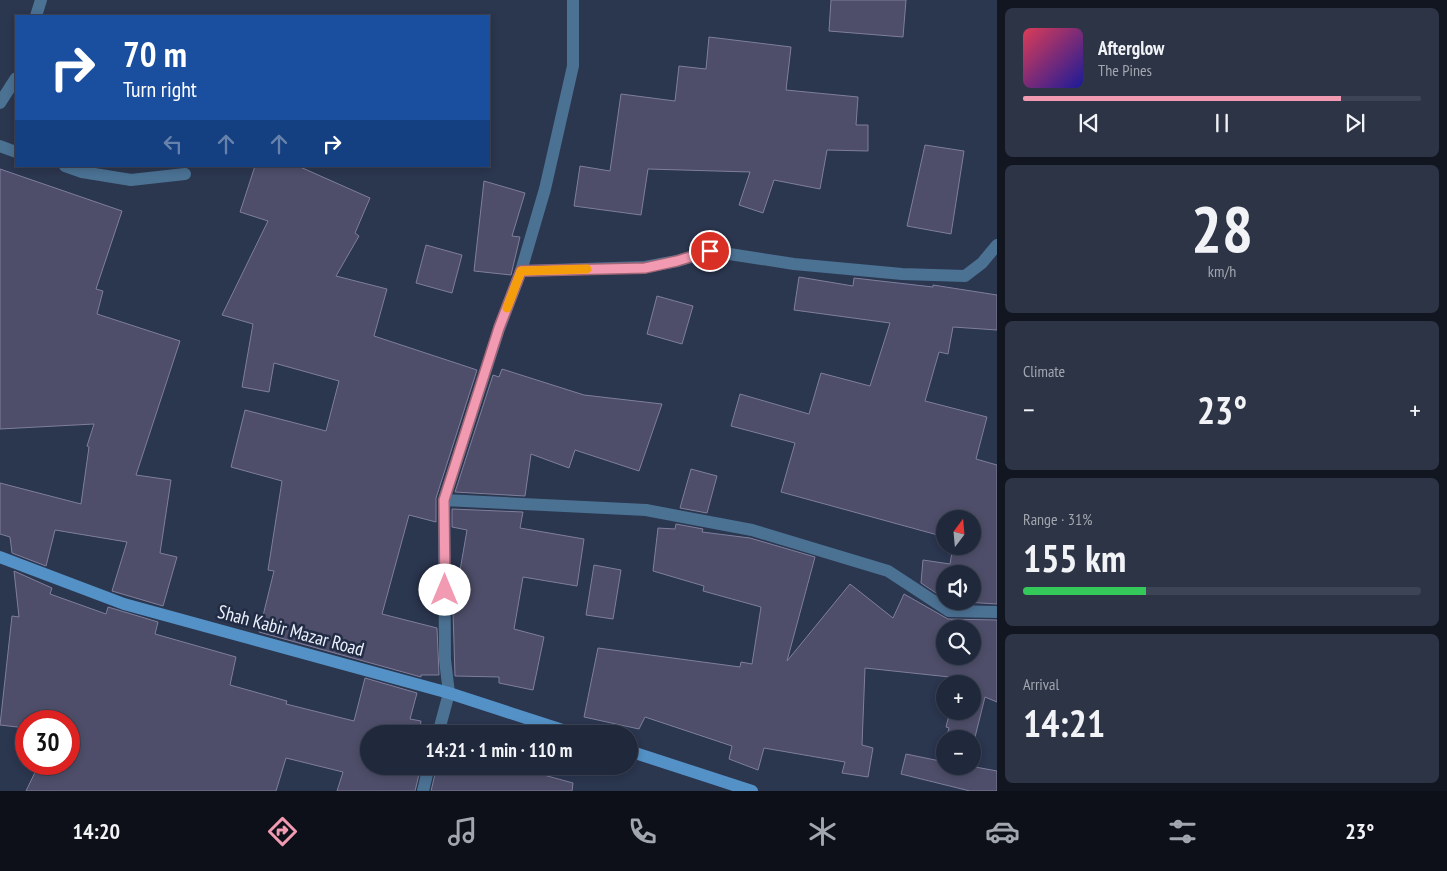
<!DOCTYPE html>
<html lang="en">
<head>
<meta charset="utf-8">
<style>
	:root { --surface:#20283b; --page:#2d3446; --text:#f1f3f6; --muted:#a2a6af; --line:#3d4455; --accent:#f19ab2 }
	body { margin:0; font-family:"PT Sans Narrow",sans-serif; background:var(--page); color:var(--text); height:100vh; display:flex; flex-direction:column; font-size:19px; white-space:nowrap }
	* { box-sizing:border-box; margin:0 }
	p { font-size:16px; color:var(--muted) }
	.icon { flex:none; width:28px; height:28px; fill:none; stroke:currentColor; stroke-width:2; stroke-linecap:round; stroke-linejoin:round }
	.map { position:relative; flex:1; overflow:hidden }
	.drawer { display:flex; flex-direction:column; gap:8px; padding:8px; background:#121620; width:450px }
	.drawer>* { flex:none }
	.guide { position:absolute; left:15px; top:15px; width:475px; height:152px; border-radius:0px; box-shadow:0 2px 8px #0003,0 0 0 1px var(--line); background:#1a4fa0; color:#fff; overflow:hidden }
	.needle { width:32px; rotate:16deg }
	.controls { position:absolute; left:936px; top:510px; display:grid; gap:10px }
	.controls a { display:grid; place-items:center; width:45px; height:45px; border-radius:50%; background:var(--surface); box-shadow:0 2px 8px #0003,0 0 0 1px var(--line); font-size:25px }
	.speed { position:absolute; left:15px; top:710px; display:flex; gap:10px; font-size:25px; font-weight:700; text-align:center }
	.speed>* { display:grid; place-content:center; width:65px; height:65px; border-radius:50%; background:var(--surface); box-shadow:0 2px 8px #0003,0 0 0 1px var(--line); line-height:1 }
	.speed .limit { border:8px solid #d22; background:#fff; color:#111 }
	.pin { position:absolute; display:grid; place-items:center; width:42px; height:42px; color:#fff; margin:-21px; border:2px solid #fff; border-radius:50%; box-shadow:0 1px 5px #0007 }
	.me { position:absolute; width:55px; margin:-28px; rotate:0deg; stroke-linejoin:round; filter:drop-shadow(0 0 4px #0008) }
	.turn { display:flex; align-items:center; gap:18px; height:105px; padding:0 25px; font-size:22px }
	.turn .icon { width:65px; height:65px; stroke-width:2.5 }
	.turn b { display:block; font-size:35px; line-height:42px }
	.lanes { display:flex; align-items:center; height:48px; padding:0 25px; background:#0003; justify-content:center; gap:25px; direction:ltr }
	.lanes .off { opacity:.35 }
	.big { font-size:38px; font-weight:700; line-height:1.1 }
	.drawer .tile { flex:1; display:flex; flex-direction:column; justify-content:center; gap:8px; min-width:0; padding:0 18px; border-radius:8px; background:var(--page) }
	.drawer .dial { align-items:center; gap:0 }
	.dial b { font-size:65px; line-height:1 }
	.song { display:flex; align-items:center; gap:15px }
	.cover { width:60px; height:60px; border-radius:8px; background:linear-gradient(135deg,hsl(350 70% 55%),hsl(240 70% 35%)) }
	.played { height:5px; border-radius:2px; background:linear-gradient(90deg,var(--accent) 80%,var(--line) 80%) }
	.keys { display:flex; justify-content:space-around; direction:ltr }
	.heat { display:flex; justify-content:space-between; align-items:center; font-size:28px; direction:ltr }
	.charge { height:8px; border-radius:4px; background:linear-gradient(90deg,#34c759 31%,var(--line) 0) }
	.trip { position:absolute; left:360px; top:725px; width:278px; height:50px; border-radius:25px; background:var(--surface); box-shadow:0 2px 8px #0003,0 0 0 1px var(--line); font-weight:700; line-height:50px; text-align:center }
	.menu { display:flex; height:80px; justify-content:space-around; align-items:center; background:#0d1018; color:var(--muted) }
	.menu .icon { width:35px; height:35px }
	.menu .active { color:var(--accent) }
	.menu b { font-size:22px; color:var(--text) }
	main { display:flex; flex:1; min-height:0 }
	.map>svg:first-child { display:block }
	.building { fill:#4e4e6a; stroke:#7f7f9d; fill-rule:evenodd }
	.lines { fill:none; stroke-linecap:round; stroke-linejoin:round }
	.street { stroke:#4b7193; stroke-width:12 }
	.secondary { stroke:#5391c6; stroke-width:12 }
	.route-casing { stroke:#9d6474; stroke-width:12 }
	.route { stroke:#f19ab2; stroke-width:9 }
	.slow { stroke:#f59e0b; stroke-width:9 }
	.labels { text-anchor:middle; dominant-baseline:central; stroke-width:5; stroke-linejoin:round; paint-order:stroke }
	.street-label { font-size:19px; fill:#ebf1fd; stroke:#222c44 }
</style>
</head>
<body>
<main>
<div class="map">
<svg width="997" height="791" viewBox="0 0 997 791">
	<rect width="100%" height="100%" fill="#2b364f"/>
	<path class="building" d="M831,0H906L903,37L829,31Z
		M709,37L791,47L786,90L858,97L856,125H868V151L827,150L820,189L774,180L763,213L739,205L750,172L648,169L641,215L574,206L580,166L610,171L621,94L675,101L679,66L706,69Z
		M925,145L964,151L951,234L907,226Z
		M255,166H298L370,198L355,233L359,236L336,276L387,289L374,336L477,370L436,498V522L409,515L382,614L437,628L439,675H421V677L259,632L274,571L268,570L282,481L231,467L245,410L326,431L339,381L274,363L269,392L242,387L253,324L222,315L268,221L240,212Z
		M0,169L122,211L96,289L103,291L97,314L180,341L136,475L171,480L160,553L177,557L163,606L112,591L127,542L55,530L46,566L12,553L10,537L0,534V483L81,504L89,447L87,446L94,424L0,429Z
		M484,181L525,193L512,236L520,237L511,275L474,271Z
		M426,245L462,255L452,293L416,283Z
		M799,277L853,286L854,278L933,287V285L997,295V330L953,327L948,354L939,352L925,401L987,417L976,459L997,465V604L949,601H972V574H945V599L921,583L923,560L950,564L953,546H972V519H945V537L781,492L795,443L731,426L740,394L809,414L821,373L870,386L890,323L794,310Z
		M657,296L693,306L682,344L647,334Z
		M502,369L584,395L662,404L639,471L575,450L569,468L531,454L525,496L455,492L493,375L499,377Z
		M691,469L717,476L707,513L680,508Z
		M452,509L523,512L520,528L584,539L577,586L523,577L514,629L544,637L533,690L499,683V677L455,676L453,611L467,530L452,527Z
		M676,524L703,529L702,532L750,538L815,557L787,661L850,584L893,618L904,594L948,619L997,620V702L985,697L972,749V739H946L949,728L946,727L950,711H972V684H958L959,678L865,668L862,745L873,748L868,777L842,773L845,762L764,748L758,770L729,759L732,746L645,717L639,729L584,717L598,648L740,667L741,662L752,664L761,607L703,591L704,586L653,571L658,528L675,529ZM945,629H972V656H945Z
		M594,565L621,570L613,619L586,615Z
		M14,571L52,588L50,594L106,614L108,607L158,622L155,634L236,657L230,685L287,701L286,704L354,721L365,678L417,693L410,719L421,721L419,734H369V766H421L415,791H337L343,772L286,758L276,791H26L39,764H69V721H26V728L0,725L12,616L19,617Z
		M945,742V766H970L997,771V791H970L901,774L906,754L940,761Z
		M437,766H511L573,783L572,791H431Z"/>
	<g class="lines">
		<path class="street" d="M36,16L41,0
			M0,103L16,78
			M0,146L16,152
			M65,166L82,172L131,180L185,174
			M521,271L645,267L677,261L710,251L794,264L902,274L965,276L982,263L997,245
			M444,500L646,510L752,530L888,571L949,611L997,612
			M438,734L449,693L445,660L444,500L499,329L521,271L545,189L573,66V0
			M423,791L429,766"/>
		<path class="secondary" d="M0,557L124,604L449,693L575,734
			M629,751L752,791"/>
	</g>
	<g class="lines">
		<defs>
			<path id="route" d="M445,590L444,500L499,328L521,271L645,268L677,261L710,251"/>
		</defs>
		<use href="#route" class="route-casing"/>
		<use href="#route" class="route"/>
		<path class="slow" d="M507,308L521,271L587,269"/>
	</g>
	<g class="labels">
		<g class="street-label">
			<text transform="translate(291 630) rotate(15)">Shah Kabir Mazar Road</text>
		</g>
	</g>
</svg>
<div class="controls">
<a><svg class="needle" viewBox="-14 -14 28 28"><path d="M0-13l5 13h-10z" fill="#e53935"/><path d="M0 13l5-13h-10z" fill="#a2a6af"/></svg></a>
<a><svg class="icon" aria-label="sound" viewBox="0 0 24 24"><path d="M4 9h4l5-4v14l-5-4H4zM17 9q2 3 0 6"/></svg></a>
<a><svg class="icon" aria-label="search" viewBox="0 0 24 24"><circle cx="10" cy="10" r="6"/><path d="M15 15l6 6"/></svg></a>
<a>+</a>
<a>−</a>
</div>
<div class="speed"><div class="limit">30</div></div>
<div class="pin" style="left:710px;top:251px;background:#d93025"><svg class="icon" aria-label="arrive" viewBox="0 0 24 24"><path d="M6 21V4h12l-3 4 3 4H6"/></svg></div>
<svg class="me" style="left:445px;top:590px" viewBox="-20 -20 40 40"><circle r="19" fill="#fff"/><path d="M0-13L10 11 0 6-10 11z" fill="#f19ab2"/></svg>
<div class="trip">14:21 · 1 min · 110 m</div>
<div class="guide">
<div class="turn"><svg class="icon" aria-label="right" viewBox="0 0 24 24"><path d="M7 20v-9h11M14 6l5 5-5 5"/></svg><div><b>70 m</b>Turn right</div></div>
<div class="lanes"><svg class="icon off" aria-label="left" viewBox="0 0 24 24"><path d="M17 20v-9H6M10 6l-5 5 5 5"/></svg><svg class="icon off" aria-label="ahead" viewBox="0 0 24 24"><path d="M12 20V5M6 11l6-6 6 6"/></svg><svg class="icon off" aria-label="ahead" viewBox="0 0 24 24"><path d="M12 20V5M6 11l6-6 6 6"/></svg><svg class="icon" aria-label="right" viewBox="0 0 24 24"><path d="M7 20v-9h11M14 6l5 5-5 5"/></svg></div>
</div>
</div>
<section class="drawer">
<div class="tile">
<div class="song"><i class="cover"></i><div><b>Afterglow</b><p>The Pines</p></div></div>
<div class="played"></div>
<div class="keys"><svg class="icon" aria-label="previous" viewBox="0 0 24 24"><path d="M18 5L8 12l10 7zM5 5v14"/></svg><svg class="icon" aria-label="pause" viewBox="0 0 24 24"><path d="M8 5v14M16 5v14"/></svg><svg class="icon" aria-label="next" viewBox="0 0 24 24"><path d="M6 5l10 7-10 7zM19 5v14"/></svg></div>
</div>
<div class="tile dial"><b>28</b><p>km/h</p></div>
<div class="tile"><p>Climate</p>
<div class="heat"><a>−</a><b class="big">23°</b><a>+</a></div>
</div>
<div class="tile"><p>Range · 31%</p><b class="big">155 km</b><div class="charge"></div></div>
<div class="tile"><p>Arrival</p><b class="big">14:21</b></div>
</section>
</main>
<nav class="menu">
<b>14:20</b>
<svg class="icon active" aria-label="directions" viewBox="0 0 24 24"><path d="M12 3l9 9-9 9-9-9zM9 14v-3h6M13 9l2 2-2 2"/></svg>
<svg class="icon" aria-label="music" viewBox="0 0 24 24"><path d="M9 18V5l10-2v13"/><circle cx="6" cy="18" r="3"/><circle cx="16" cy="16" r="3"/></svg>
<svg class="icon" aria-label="phone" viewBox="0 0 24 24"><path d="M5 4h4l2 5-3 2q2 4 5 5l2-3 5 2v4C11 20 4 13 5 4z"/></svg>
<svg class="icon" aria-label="climate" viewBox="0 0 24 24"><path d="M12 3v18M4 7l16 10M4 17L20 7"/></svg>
<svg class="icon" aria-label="car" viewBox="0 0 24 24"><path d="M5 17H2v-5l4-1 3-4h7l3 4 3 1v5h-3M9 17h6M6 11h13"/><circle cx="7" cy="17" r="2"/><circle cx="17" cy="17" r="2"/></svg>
<svg class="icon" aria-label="filters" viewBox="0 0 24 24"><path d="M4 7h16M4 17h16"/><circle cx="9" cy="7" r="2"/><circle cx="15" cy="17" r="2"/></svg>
<b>23°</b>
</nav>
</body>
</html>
